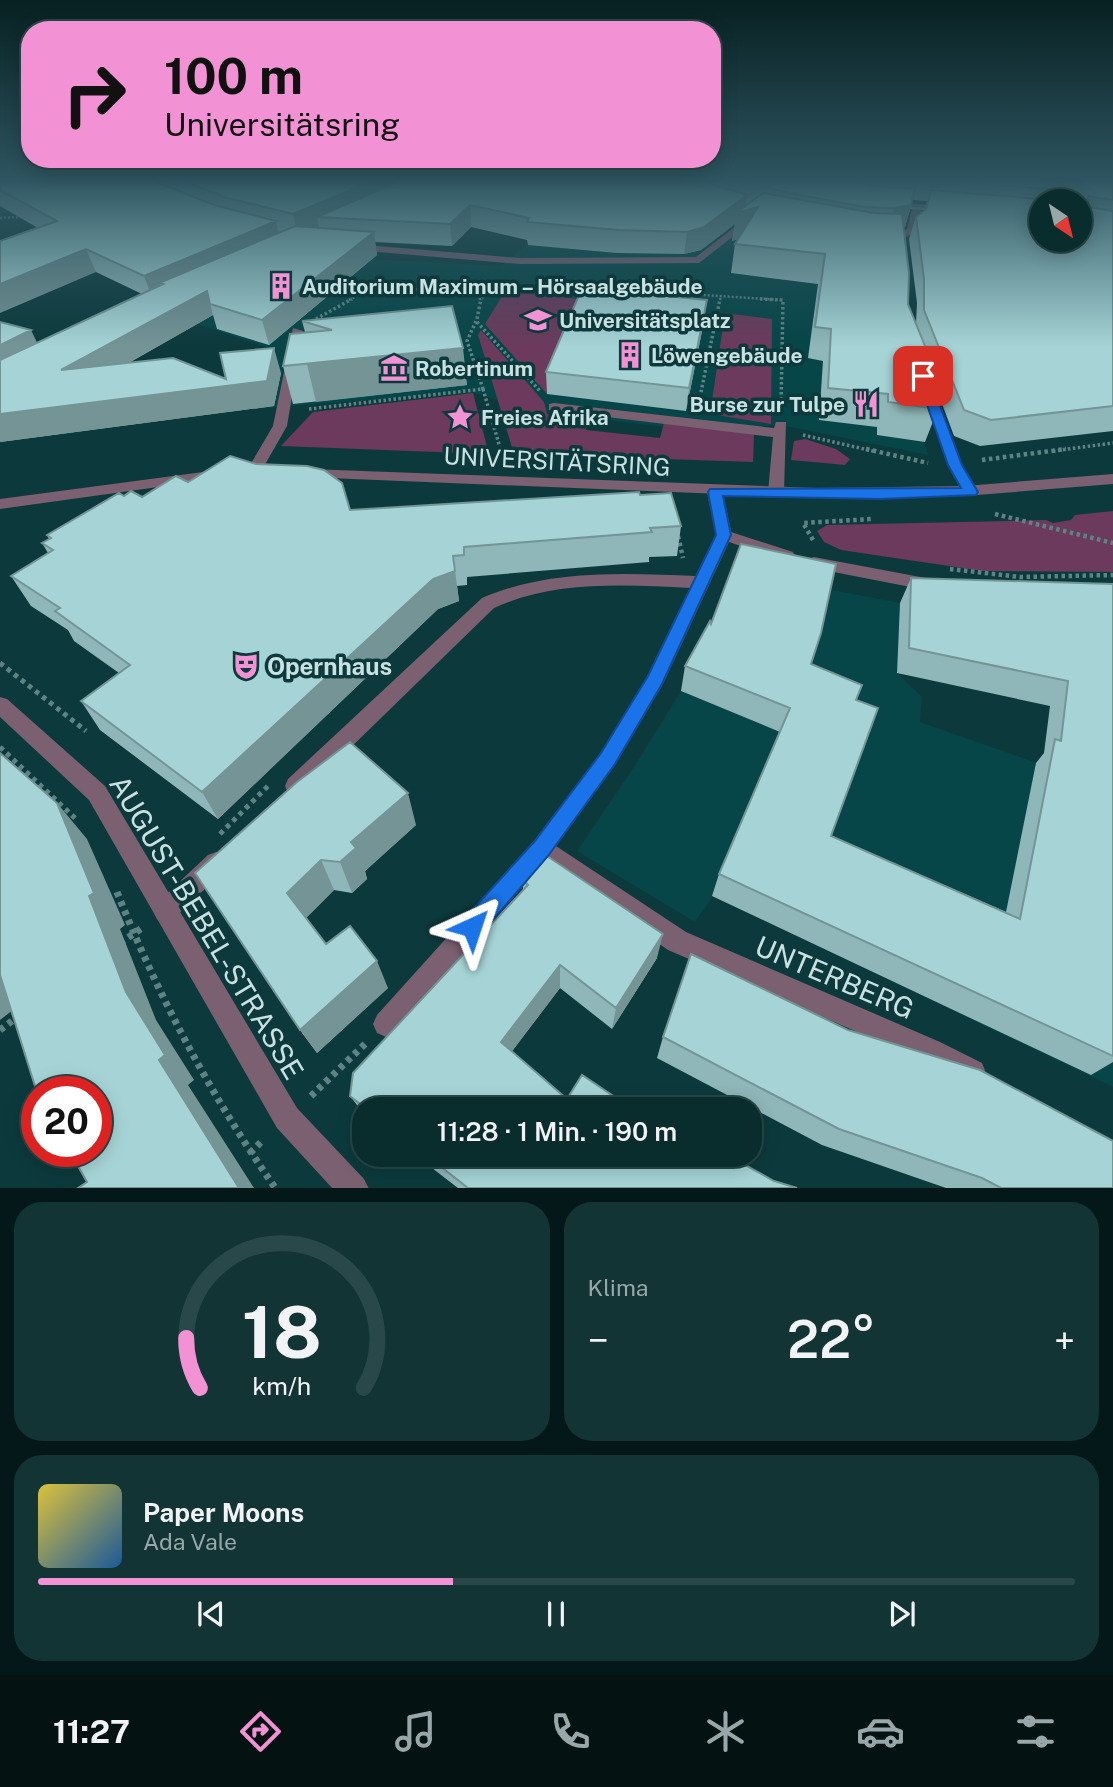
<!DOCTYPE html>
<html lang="de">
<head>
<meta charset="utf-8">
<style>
	:root { --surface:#092c2d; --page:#123435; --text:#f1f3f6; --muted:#99a7aa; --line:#294849; --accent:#f391d5 }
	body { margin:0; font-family:"Public Sans",sans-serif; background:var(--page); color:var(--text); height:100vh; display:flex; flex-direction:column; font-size:26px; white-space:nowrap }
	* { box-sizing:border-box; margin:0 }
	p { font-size:23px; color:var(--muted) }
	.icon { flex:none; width:38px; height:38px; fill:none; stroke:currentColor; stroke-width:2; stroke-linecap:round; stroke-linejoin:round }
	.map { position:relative; height:1188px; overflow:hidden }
	.panel { display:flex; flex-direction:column; gap:14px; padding:14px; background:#051819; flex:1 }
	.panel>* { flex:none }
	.top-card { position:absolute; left:21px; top:21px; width:700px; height:147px; border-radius:28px; box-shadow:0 4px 18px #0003,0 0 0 2px var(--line); background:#f391d5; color:#111; overflow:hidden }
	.needle { width:46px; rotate:145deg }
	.tools { position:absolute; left:1029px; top:189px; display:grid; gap:14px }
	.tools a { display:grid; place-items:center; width:63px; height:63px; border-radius:50%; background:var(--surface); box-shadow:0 4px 18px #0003,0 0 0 2px var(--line); font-size:35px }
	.speed { position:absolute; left:21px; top:1076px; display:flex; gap:14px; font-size:35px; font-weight:700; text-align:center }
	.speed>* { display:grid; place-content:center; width:91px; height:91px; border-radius:50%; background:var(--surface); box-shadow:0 4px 18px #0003,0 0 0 2px var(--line); line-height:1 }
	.speed .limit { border:10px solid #d22; background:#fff; color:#111 }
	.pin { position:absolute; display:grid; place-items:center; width:60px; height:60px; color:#fff; margin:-30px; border-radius:14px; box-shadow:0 4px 10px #0006 }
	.me { position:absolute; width:77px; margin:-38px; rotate:42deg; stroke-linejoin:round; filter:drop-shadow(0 0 5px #0008) }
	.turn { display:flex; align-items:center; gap:24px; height:147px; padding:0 28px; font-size:32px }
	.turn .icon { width:91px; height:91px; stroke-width:2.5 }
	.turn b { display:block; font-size:49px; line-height:60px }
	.big { font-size:52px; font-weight:600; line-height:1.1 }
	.panel .tile { flex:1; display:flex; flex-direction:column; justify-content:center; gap:10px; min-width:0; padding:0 24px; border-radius:28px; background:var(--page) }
	.panel .dial { align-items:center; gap:0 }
	.dial svg { height:182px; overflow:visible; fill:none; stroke:var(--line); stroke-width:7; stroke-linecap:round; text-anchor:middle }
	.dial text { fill:var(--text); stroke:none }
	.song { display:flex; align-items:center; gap:21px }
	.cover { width:84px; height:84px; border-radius:10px; background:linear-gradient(135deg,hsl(50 70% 55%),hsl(210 70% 35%)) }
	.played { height:7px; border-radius:4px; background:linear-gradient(90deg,var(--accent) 40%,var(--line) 40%) }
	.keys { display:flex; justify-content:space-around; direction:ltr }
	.heat { display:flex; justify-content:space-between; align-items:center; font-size:38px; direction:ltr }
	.panel .tiles { flex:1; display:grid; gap:14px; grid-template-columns:1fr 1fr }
	.tile:last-child { grid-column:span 2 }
	.trip { position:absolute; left:352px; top:1097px; width:410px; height:70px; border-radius:28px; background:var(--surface); box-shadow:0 4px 18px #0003,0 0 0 2px var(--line); font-weight:600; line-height:70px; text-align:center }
	.tabs { display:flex; height:112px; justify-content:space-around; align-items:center; background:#041212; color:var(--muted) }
	.tabs .icon { width:49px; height:49px }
	.tabs .current { color:var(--accent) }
	.tabs b { font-size:32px; color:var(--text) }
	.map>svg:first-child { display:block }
	.built { fill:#064548 }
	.green { fill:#6b3a5c }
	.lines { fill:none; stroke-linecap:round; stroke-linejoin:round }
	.path-far4 { stroke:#5f8385; stroke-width:2.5; stroke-dasharray:2 2; stroke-linecap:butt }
	.path-far3 { stroke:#5f8385; stroke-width:3.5; stroke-dasharray:2.5 2.5; stroke-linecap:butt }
	.path-far2 { stroke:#5f8385; stroke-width:4.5; stroke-dasharray:3.5 3.5; stroke-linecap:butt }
	.path-far1 { stroke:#5f8385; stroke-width:5; stroke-dasharray:4.5 4.5; stroke-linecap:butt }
	.path { stroke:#5f8385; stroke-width:7; stroke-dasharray:5 5; stroke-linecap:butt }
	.service { fill:#7a6071; fill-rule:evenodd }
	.minor { fill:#7a6071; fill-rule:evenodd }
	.tertiary { fill:#7a6071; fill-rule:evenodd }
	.tram { stroke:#7e9e9f; stroke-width:2 }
	.wall { fill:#8fb6b8; fill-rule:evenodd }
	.shaded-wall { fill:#749496 }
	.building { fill:#a6d4d6; stroke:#749496; stroke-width:2; fill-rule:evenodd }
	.route { fill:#1a73e8; stroke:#114b97; stroke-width:2 }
	.labels { text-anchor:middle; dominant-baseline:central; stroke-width:7; stroke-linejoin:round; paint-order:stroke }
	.far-poi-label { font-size:21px; font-weight:bold; fill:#cae1e2; stroke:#0c3a3c; text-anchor:start }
	.street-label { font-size:24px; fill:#cae1e2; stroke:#0c3a3c }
	.poi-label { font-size:24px; font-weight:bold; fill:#cae1e2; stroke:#0c3a3c; text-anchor:start }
	.near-street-label { font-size:28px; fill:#cae1e2; stroke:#0c3a3c }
</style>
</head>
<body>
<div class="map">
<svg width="1113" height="1189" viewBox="0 0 1113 1189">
	<rect width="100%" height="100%" fill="#0c3a3c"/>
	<path class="built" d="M757,215L891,335L928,455L781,425L702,431L547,414L473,393L264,408L273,350L159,311L371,259L501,266L527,245L538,224Z
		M827,589L900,603L897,673L922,697L920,722L1077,777L1113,873V1087L713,896L695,922L577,851L636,764L681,691L782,731Z"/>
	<path class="green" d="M505,291L623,304L582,309L547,394L485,324Z
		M725,313L772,319L771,424L710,414Z
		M481,330L544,402L547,414L587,420L586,430L660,438L664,423L754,434L753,462L514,454L478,335Z
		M473,393L489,454L281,446L313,412Z
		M805,439L836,449L850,459L845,465L791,460L794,441Z
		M1113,511V572L983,571L841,550L824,542L817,531L827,525L1046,520L1053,523L1071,520L1075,515Z"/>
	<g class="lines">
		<path class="path-far4" d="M0,218L19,217
			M479,282L480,300
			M560,286L783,300
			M482,298L502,282
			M349,300L360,294L485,283
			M720,300L721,296"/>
		<path class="path-far3" d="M760,299L783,300L781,404
			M316,319L352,299
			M477,322L540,391
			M483,389L501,451
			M699,402L720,299
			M309,409L483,389L467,341L477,319L481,299
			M803,435L873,451
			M1053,451L1113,443"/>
		<path class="path-far2" d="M500,449L503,459
			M866,449L928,463
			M982,460L1066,449
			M995,514L1113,543
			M678,536L683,558
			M813,540L803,523L872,519
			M950,569L1020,577L1113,575"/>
		<path class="path-far1" d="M0,663L86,731
			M0,747L76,819
			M220,834L268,786"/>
		<path class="path" d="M117,892C159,998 211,1096 276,1189
			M120,943L142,928
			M0,1030L16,1018
			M311,1096L365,1044
			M250,1153L263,1140"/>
		<path class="service" d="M293,328L303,331L287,426L259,475H249L246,472L273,426Z
			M554,403L774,428L776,422H786L784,492L776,497L768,492L773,437L549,410V404Z
			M541,838L549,842L552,849L549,856L395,1033L386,1037L377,1033L373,1024L377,1015L533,842Z"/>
		<path class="minor" d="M884,203L949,205L954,208L949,211L921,210L917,231L901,240L896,237L907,229L912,209L887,208L882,205Z
			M749,216L757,218L699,263L520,264L354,250L349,247L354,244L520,258L696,257Z
			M929,388L936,392L962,465L979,492L976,495H966L948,465L922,392Z
			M715,487L723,492L731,532L793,552L795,556L787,562L729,542L663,684L615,765L556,846L686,932L940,1042L982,1063L986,1073L982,1083L972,1087L922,1060L668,950L533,856L530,849L533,842L601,753L648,675L690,588C625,585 555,580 494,608L304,793L296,795L288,793L285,786L288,779L482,598C549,569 624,573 696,576L716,535L707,492Z
			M814,557L931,579L940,585L931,591L808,567L806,563L808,559Z
			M216,852L224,855L227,863L224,871L173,919L165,923L157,919L153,911L157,903L208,855Z"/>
		<path class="tertiary" d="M309,469L817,488L965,486L1113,474V484L965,496L817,498L304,477L301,474L304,471Z
			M218,470L226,475L223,478L0,509V499Z
			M0,697L7,699L105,786L297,1108L364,1179L369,1189H333L277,1128L89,800L0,717Z"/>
		<path class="tram" d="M891,207L943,210"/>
	</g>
	<path class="wall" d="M0,181H1113V431L980,446L954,436L941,401L925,442L877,435V427L819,420L823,361L808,358L818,284L731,273L735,244L738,239L732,241L735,224L701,250L684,254L617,253L528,245L527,240L471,227L452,246L375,242L377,255L269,345L217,329L213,315L130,362L226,379L281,373L274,406L0,442V322L37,343L142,294L96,272L38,228L0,206ZM913,200L927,201L924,211L916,217L909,239L917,303L916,323L908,304L903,227H905Z
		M452,306L467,385L293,404L283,366L305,332L302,321Z
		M704,321L686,411L547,394L546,372Z
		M188,482L350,510L640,495L681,526L677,556L649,557V562L467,577V585L457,586L459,601L438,609L218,819L100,730L81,701L119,673L74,641L68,630L31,606L11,576L48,553L42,543L49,539L47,535L124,496L142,497Z
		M911,578L1113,584V1062L1091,1075L712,896L719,874L780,732L681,691L685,666L711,624L811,664L856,700L831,836L1006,912L1036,763L1044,753L1050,706L897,673L900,603Z
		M297,782L416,825L365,871L367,879L352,893L334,890L306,918L326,944L388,988L317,1053L300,1030Z
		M523,879L657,958L612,1029L560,988L512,1051L567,1099L634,1110H364V1114L350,1096L523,890Z
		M663,1037L1113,1188H946L822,1145L657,1058Z
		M415,1155H727L774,1181L797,1188H458Z"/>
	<path class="shaded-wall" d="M373,181H425L317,217L319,227L298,236L293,214Z
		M747,195L745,210L758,207L753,235L732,241L735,224L701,250L684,254L687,232Z
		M470,205L471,227L452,246L450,224Z
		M911,205L905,227L887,231L894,208Z
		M276,221L281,244L159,283L164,295L153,300L144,276Z
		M374,232L377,255L269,345L262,320Z
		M86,249L96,272L0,313V284Z
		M207,291L213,315L73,395L61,370Z
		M707,300L704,321L686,411L689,388Z
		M31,330L43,355L0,377V345Z
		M274,348L281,373L274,406L0,442V414L267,381Z
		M463,348L467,385L316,402L307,364Z
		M455,571L459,601L438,609L218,819L202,792L433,579Z
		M408,793L416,825L365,871L367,879L352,893L340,862L351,842Z
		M57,803L87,839L125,925L120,929L156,1020L194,1080L188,1085L254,1188H239L159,1060L126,992L89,896Z
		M321,860L334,890L302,922L287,893Z
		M663,934L657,958L612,1029L616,1008Z
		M377,961L388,988L317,1053L300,1030Z
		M560,965V988L504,1062L501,1042Z
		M0,966L35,993L0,1020Z"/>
	<path class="building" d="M0,181H154L214,205L276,221L144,276L86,249L0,284V241L57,221L0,190Z
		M185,181H373L293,214L224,197Z
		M400,181H701L747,195L704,227L687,232L618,230L527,222L529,218L470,205L450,224L317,217Z
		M743,181H853L873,186L915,189L911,205L894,208L865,207L789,193Z
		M944,181H1113V200L1088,196L1089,207L1113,211V406L991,420L964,410L924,310V279L916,217L926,209L931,190L1050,200L1053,197L1050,189ZM1041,201H1080V240H1041Z
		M763,193L874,213L902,214L909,273L908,304L944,393L929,388L938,409L888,402V394L828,388L831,329L815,327L825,254L735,244L758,207L736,213Z
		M295,226L374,232L262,320L210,304L207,291L61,370L173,358L226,379L220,353L274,348L267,381L0,414V360L163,284L159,283Z
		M582,288L707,300L689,388L546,372Z
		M452,306L463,348L283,366L290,334L332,330L302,321Z
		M0,322L31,330L0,345Z
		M230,456L256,464L307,466L324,470L342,483L350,510L639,492L640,495L671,493L681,526L650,528L652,532L464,547V555L453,556L455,571L433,579L202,792L81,701L130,665L55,611L60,608L11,576L53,550L42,543L51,538L47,535L119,493L124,496L131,491L142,497L176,476L188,482Z
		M741,544L836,564L821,633L811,664L862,685L856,700L878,708L831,836L1020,919L1055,739L1061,741L1068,681L909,648L911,578L1113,584V1056L719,874L790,708L685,666L710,621L711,624Z
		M350,742L408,793L351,842L356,848L340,862L321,860L287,893L326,944L350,926L377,961L300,1030L195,873L297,782Z
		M0,753L57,803L94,893L89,896L126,992L165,1055L159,1060L239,1188H78L87,1182L70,1152H96V1092H38L35,1086L0,975Z
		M544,854L663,934L616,1008L560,965L501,1042L567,1099L582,1075L634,1110H368L350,1096L353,1073L528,885L523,879Z
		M691,954L848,1030L980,1070L1113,1141V1188H1001L982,1178L839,1129L663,1037Z
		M426,1155H727L774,1181L797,1188H468Z"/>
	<linearGradient id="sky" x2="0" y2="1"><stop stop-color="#072021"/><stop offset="0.52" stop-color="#2e5561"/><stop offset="1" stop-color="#2e5561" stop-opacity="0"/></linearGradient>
	<rect width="1113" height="347" fill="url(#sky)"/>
	<path class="route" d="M923,373L929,376L962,465L978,492L976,495L880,499L723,496L731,535L662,684L615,764L548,856L480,935L472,938L464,935L461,927L464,919L534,842L601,753L648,676L716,535L708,492L710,489L961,488L948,465L917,376Z"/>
	<defs>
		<symbol id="building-bare" viewBox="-9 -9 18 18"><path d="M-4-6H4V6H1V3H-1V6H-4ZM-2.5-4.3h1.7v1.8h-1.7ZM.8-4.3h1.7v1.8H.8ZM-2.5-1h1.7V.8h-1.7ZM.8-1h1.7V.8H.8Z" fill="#f391d5" stroke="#0c3a3c" stroke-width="2.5" paint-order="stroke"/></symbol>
		<symbol id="university-bare" viewBox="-9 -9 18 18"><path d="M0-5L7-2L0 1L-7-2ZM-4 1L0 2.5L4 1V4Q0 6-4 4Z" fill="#f391d5" stroke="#0c3a3c" stroke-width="2.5" paint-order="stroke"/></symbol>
		<symbol id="museum-bare" viewBox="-9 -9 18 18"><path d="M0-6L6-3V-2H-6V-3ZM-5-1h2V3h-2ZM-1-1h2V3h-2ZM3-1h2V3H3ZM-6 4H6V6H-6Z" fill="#f391d5" stroke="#0c3a3c" stroke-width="2.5" paint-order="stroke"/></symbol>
		<symbol id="restaurant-bare" viewBox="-9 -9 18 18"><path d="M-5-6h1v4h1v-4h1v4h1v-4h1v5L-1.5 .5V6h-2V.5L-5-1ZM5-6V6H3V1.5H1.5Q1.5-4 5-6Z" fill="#f391d5" stroke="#0c3a3c" stroke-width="2.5" paint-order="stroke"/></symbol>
		<symbol id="sight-bare" viewBox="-9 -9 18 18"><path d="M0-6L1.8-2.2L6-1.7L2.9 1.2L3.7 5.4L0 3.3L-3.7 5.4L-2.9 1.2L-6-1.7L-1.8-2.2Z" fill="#f391d5" stroke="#0c3a3c" stroke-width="2.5" paint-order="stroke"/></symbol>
		<symbol id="theatre-bare" viewBox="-9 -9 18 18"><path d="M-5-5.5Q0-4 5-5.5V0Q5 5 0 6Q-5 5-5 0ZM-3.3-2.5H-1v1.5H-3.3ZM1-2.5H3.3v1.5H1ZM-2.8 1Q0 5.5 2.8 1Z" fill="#f391d5" stroke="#0c3a3c" stroke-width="2.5" paint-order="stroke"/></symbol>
	</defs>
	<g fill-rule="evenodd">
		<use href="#building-bare" x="262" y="267" width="38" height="38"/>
		<use href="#university-bare" x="519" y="301" width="38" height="38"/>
		<use href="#building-bare" x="611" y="336" width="38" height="38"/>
		<use href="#museum-bare" x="375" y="349" width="38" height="38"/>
		<use href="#restaurant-bare" x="847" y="385" width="38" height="38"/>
		<use href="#sight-bare" x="441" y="398" width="38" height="38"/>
		<use href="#theatre-bare" x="227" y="647" width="38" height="38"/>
	</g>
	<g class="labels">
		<g class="far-poi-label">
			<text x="302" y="286">Auditorium Maximum – Hörsaalgebäude</text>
			<text x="559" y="320">Universitätsplatz</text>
			<text x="651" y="355">Löwengebäude</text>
			<text x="415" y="368">Robertinum</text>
			<text x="845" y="404" text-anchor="end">Burse zur Tulpe</text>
			<text x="481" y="417">Freies Afrika</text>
		</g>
		<g class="street-label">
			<text transform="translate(557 461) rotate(3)">UNIVERSITÄTSRING</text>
		</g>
		<g class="poi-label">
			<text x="267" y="666">Opernhaus</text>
		</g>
		<g class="near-street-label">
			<text transform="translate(207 927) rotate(59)">AUGUST-BEBEL-STRASSE</text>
			<text transform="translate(835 977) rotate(23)">UNTERBERG</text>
		</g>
	</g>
</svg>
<div class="tools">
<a><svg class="needle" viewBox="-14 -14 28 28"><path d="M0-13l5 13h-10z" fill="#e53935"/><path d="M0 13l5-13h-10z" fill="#99a7aa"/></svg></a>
</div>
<div class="speed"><div class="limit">20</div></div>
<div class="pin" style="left:923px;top:376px;background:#d93025"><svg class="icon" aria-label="arrive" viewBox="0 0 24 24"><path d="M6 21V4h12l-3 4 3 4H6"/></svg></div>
<svg class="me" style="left:472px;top:927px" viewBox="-20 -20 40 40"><path d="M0-17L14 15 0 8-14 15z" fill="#1a73e8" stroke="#fff" stroke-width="4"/></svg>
<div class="trip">11:28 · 1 Min. · 190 m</div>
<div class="top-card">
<div class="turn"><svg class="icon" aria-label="right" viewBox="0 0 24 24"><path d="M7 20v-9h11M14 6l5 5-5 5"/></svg><div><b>100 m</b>Universitätsring</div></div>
</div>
</div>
<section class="panel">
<div class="tiles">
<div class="tile dial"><svg viewBox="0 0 100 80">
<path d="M14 69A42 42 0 1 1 86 69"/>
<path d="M14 69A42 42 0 0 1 8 47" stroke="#f391d5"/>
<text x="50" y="56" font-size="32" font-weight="700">18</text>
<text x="50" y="72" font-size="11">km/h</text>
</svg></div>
<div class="tile"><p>Klima</p>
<div class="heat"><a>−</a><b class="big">22°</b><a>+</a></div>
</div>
<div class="tile">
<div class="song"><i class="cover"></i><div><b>Paper Moons</b><p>Ada Vale</p></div></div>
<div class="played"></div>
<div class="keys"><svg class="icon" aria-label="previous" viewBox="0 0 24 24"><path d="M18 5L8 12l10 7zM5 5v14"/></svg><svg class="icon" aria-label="pause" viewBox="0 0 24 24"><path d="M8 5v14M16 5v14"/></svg><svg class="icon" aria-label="next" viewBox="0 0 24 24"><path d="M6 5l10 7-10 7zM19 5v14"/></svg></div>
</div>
</div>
</section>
<nav class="tabs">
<b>11:27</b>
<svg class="icon current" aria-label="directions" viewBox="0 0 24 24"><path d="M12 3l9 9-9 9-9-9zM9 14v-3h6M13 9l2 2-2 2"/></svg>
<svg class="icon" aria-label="music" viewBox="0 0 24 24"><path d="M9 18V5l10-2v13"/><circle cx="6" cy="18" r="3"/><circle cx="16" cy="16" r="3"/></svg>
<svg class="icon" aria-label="phone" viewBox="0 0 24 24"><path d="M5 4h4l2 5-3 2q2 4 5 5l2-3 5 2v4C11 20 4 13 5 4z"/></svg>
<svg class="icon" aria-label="climate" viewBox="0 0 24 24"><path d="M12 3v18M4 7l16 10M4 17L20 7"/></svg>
<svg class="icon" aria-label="car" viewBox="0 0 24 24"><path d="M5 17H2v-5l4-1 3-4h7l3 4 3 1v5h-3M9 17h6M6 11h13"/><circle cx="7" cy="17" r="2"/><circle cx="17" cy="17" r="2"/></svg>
<svg class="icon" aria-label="filters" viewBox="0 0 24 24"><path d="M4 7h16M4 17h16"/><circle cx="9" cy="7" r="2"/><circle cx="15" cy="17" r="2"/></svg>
</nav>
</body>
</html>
